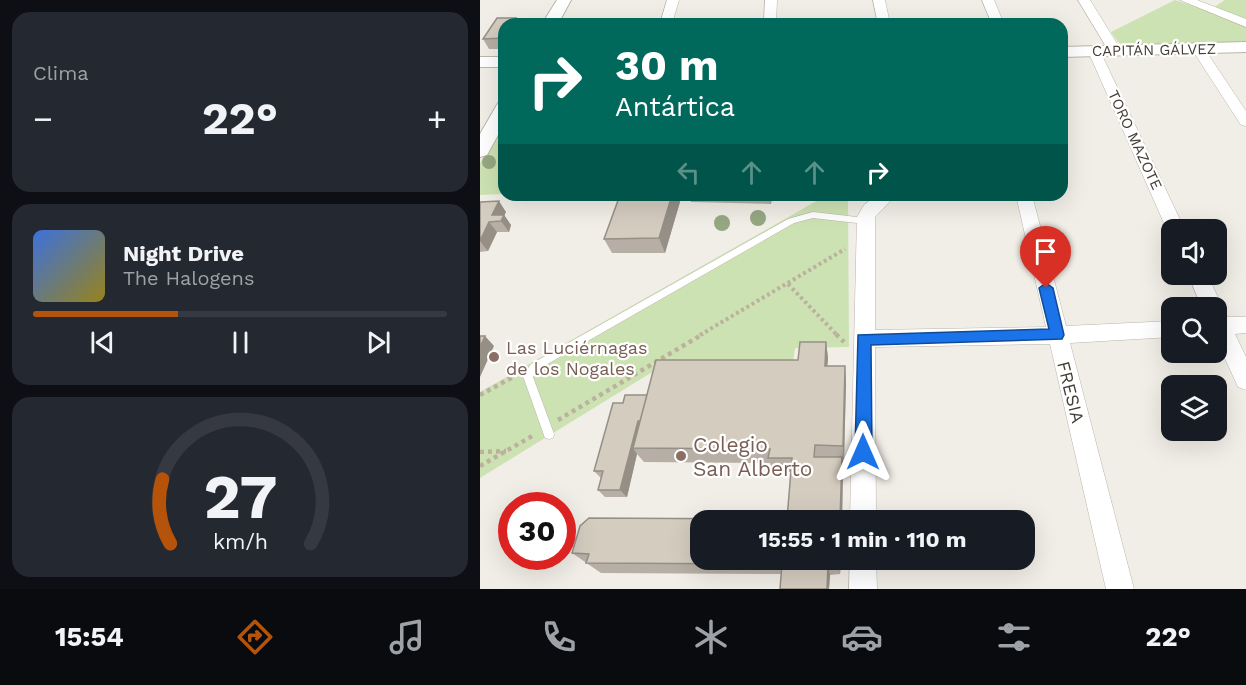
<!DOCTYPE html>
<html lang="es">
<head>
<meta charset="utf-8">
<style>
	:root { --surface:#171b24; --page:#242831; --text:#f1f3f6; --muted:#9ea1a6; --line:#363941; --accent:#b45309 }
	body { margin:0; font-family:"Work Sans",sans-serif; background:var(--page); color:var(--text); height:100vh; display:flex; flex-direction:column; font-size:22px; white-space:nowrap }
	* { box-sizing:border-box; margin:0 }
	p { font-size:20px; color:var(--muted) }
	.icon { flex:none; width:33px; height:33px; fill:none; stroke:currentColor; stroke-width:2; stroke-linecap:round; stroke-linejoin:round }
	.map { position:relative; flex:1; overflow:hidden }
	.panel { display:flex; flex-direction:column; gap:12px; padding:12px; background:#0d0f14; width:480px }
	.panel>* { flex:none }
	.top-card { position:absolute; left:18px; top:18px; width:570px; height:183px; border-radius:18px; box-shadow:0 6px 24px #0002; background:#00695c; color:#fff; overflow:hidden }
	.fabs { position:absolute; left:681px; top:219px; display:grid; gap:12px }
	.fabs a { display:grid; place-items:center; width:66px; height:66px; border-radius:12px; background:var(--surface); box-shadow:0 6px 24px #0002; font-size:30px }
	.speed { position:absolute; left:18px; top:492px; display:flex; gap:12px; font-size:30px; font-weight:700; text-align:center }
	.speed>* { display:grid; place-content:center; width:78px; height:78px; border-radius:50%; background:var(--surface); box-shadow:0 6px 24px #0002; line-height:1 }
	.speed .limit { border:9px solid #d22; background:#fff; color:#111 }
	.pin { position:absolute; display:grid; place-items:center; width:51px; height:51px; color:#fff; margin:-62px -26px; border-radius:50% 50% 50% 0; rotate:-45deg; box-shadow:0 0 6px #0007 }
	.pin .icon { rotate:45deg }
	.me { position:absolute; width:66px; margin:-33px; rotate:0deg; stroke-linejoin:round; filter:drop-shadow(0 0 4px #0008) }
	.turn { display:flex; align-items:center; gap:21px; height:126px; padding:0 18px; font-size:27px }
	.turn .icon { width:78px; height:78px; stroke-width:2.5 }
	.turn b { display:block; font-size:42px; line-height:51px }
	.lanes { display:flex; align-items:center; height:57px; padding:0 18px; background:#0003; justify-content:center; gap:30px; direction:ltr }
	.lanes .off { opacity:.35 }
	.big { font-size:45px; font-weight:700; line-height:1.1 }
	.panel .card { flex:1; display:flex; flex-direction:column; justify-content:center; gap:9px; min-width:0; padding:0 21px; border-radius:18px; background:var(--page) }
	.panel .dial { align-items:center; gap:0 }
	.dial svg { height:156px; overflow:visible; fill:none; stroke:var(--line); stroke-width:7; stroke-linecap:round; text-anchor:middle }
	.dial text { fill:var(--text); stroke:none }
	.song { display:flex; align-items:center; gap:18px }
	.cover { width:72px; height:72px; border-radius:9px; background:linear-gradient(135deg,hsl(220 70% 55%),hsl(50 70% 35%)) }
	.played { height:6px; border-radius:3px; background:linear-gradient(90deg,var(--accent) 35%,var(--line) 35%) }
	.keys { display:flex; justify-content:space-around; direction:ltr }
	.heat { display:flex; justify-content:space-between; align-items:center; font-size:33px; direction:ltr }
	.trip { position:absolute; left:210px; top:510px; width:345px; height:60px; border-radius:18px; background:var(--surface); box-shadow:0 6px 24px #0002; font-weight:700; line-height:60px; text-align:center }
	.tab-bar { display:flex; height:96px; justify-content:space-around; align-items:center; background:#090b0e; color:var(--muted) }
	.tab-bar .icon { width:42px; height:42px }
	.tab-bar .on { color:var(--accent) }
	.tab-bar b { font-size:27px; color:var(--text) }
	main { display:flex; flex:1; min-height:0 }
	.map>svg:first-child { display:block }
	.green { fill:#cde2b3 }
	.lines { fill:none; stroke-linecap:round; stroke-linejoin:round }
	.service-casing { stroke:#bcb5aa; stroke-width:1 }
	.minor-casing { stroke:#bcb5aa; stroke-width:1 }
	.tertiary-casing { stroke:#bcb5aa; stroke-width:2 }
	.path-far1 { stroke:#bcb19d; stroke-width:4; stroke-dasharray:3 3; stroke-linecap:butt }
	.path { stroke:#bcb19d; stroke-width:4.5; stroke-dasharray:4 4; stroke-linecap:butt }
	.service { fill:#fff; fill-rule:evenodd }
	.minor { fill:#fff; fill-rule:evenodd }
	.tertiary { fill:#fff; fill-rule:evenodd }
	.tree { fill:#95a882 }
	.wall { fill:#b7afa5 }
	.shaded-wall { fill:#958f86 }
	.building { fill:#d5ccc0; stroke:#958f86; stroke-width:1.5 }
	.route { fill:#1a73e8; stroke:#114b97; stroke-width:1.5 }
	.education-dot { fill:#8d6e63; stroke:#fff; stroke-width:2 }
	.labels { text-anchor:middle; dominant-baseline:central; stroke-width:4.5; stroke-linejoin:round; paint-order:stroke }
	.far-street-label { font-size:15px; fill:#443e36; stroke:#fff }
	.education-label { font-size:18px; fill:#785e54; stroke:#fff; text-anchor:start }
	.street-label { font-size:18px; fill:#443e36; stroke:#fff }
	.near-education-label { font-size:21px; fill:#785e54; stroke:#fff; text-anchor:start }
</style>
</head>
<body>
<main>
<section class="panel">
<div class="card"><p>Clima</p>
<div class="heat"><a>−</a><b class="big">22°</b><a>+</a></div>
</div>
<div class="card">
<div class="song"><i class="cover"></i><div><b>Night Drive</b><p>The Halogens</p></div></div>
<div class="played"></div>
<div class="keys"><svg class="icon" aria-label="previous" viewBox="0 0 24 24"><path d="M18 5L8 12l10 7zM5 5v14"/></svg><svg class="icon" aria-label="pause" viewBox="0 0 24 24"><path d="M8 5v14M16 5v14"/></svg><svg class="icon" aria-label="next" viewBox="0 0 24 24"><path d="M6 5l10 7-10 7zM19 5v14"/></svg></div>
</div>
<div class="card dial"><svg viewBox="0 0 100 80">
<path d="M14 69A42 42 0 1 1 86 69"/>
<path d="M14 69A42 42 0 0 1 10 36" stroke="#b45309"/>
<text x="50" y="56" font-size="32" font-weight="700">27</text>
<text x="50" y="72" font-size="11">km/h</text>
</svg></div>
</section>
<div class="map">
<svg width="766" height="589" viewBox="0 0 766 589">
	<rect width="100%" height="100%" fill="#f1eee7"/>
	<path class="green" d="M695,0L728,11L745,0H766V44L644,46L638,42L631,32Z
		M24,121V194L0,195V163Z
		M347,195H368L369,347L315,348L312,372L174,371L0,478V392Z"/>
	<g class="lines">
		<defs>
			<path id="service" d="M333,212L386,218L390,221L386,224L333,218L314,223L57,370L53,377L74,434L73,438L69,439L65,438L43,376L51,364L308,219Z"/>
			<path id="minor" d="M187,0H199L192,24H180Z
				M285,0H297L296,24H284Z
				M393,0H405L410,24H398Z
				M502,0H514L524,24H512Z
				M598,0H610L641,50L640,53H630Z
				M700,0H717L766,19V27Z
				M717,44L722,45L766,111V126L761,125L711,48Z
				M614,47L620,51L705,230H692V235L687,230L608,51Z
				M397,195H416L395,217V330L566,327L536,195H552L586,326L692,321V337L590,343L654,589H626L570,344L395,347L396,520H370L377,217L384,205Z
				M708,274H727L747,317H766V333L755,334L766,357V390L758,387L736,339V308H722Z
				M370,560H396L397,589H369Z"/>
			<path id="tertiary" d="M77,0H91L78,24H62Z
				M766,42V52L582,57V47Z
				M0,57H24V67H0Z
				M24,102V124L7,155L0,157V134L18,103Z"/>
		</defs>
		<use href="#service" class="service-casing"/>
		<use href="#minor" class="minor-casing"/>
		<use href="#tertiary" class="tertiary-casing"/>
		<path class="path-far1" d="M308,284L357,335
			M220,335L365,249"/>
		<path class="path" d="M356,334L364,342
			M0,395L33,377
			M78,420L223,334
			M0,452L26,451
			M0,466L54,435"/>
		<use href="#service" class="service"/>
		<use href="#minor" class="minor"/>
		<use href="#tertiary" class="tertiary"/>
	</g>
	<g class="tree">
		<circle cx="9" cy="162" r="7"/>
		<circle cx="278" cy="218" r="8"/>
		<circle cx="242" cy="223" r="8"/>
	</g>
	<path class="wall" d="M24,24V49H9L3,39Z
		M202,195L185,253H132L124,239Z
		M209,195H292L291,204L211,202Z
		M0,202L26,212L24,215L31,225L29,232H17L8,251L0,252Z
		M320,342H346L348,358L347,366H365L366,383L364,460H363V471L362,520H220V560H361L360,574L350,575L349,589H300L302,574L121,573L92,553L100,526L109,518L307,519L311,472L293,471L290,463L164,462L157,454L147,497H125L118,490L121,478L114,471L133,403H143L145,395H167L176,360H318Z"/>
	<path class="shaded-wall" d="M36,18L39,24H33Z
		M192,195H202L185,253L179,238Z
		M289,195H292L291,204Z
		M19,201L26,212L21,221L12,215Z
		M24,215L31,225L29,232L21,221Z
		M9,222L17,232L8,251L0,241Z
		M5,336L14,346L0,377V347Z
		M346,342L348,358L346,383L345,366Z
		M365,366L366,383L364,460L363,446Z
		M158,421L164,430L153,448L157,454L147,497L140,490Z
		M362,457L363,471L362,520H360Z
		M359,560H361L360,574L359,565Z
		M348,565L350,575L349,589H347Z"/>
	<path class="building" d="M17,18H36L33,24H24V38L3,39Z
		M140,195H192L179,238L124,239Z
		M19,201L12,215H24L21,221L9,222L0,241V202Z
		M0,336H5L0,347Z
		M320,342H346L345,366H365L363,446L335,445L334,457H362L360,520H220V560H359V565H348L347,589H300L302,564L106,563L109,554L92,553L100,526L109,518L307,519L312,458H288L290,449L153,448L176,360H318Z
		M145,395H167L160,421H158L140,490H118L123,471H114L133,403H143Z"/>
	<path class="route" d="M566,283L573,288L584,335L582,339L391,345L392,452L389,458L383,460L377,458L375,452L378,335L569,329L559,288Z"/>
	<g class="education-dot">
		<circle cx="14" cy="357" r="6"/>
		<circle cx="201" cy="456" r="6"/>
	</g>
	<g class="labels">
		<g class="far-street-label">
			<text transform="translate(674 50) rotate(-1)">CAPITÁN GÁLVEZ</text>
			<text transform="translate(655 140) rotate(65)">TORO MAZOTE</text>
		</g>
		<g class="education-label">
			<text x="26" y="347">Las Luciérnagas<tspan x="26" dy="21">de los Nogales</tspan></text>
		</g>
		<g class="street-label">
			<text transform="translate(591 392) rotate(76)">FRESIA</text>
		</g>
		<g class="near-education-label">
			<text x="213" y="444">Colegio<tspan x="213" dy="24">San Alberto</tspan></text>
		</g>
	</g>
</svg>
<div class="fabs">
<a><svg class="icon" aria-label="sound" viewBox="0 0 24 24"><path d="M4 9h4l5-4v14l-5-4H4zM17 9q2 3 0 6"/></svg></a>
<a><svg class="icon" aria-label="search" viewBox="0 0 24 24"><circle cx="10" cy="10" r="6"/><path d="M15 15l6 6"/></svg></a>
<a><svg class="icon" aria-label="layers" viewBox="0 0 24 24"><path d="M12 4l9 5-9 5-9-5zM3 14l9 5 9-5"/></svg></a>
</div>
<div class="speed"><div class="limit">30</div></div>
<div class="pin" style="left:566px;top:288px;background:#d93025"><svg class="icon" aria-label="arrive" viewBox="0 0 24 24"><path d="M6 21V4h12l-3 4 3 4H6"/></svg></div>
<svg class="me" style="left:383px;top:452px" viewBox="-20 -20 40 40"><path d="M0-17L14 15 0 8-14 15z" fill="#1a73e8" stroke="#fff" stroke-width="4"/></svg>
<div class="trip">15:55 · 1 min · 110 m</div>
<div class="top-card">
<div class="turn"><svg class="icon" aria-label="right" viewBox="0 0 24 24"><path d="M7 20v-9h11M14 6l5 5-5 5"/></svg><div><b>30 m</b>Antártica</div></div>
<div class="lanes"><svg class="icon off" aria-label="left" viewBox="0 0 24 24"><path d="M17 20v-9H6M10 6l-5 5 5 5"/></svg><svg class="icon off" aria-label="ahead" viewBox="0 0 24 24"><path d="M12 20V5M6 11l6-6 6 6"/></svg><svg class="icon off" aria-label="ahead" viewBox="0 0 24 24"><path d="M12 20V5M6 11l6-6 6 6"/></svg><svg class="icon" aria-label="right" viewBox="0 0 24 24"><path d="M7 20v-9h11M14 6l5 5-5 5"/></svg></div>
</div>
</div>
</main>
<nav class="tab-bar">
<b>15:54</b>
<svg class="icon on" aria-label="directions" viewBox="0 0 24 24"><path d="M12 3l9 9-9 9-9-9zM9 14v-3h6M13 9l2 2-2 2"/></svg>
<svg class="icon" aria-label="music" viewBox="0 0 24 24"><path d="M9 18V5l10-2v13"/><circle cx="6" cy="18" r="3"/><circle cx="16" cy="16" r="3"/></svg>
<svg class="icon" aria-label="phone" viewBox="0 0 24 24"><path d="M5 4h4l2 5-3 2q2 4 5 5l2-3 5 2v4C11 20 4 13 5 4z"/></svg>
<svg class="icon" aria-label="climate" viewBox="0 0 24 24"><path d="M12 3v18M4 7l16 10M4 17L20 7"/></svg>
<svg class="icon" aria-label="car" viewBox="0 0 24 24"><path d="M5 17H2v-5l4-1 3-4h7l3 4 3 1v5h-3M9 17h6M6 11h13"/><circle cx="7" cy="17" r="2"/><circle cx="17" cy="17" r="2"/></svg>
<svg class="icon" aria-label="filters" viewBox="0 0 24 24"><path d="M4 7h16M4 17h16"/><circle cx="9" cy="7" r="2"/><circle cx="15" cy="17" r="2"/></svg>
<b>22°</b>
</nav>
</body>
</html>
